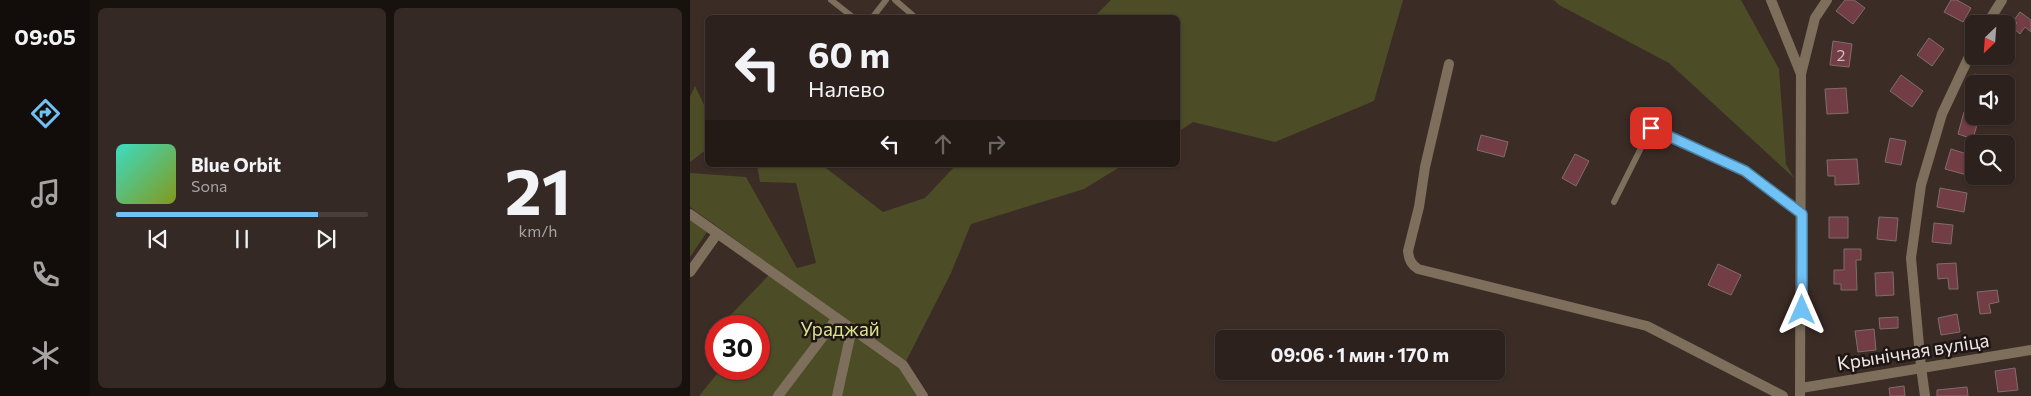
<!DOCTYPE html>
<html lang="ru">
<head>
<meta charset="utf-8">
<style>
	:root { --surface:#2c211c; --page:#342925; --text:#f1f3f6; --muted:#a6a3a3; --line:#483e3b; --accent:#70c1f4 }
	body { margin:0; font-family:Commissioner,sans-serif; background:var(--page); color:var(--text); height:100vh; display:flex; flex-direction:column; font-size:19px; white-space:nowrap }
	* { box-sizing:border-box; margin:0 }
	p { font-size:16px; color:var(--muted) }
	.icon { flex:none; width:28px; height:28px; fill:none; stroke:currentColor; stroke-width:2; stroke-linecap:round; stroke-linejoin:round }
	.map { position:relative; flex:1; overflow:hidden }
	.side { display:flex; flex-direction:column; gap:8px; padding:8px; background:#18120f; width:600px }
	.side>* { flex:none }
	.top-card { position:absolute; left:15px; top:15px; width:475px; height:152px; border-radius:8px; box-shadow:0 1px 4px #0004,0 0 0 1px var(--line); background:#2c211c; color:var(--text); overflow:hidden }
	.needle { width:32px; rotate:205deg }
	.fabs { position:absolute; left:1275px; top:15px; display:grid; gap:10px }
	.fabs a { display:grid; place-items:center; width:50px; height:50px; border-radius:8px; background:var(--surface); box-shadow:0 1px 4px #0004,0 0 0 1px var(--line); font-size:25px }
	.speed { position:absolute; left:15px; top:315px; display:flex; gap:10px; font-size:25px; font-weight:700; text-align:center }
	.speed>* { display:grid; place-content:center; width:65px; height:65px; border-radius:50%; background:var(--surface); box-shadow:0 1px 4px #0004,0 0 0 1px var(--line); line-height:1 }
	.speed .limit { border:8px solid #d22; background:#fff; color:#111 }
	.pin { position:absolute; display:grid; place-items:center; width:42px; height:42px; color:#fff; margin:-21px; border-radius:10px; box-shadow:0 2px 8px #0006 }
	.me { position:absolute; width:55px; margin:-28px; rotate:0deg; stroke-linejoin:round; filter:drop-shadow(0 0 4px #0008) }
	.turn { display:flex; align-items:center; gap:18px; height:105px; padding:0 20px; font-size:22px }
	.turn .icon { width:65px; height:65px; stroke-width:2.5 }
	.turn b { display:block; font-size:35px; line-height:42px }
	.lanes { display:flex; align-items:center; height:48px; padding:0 20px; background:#0003; justify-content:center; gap:25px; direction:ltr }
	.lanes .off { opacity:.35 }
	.side .tile { flex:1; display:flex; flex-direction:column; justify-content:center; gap:8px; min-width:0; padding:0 18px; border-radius:8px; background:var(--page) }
	.side .dial { align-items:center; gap:0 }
	.dial b { font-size:65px; line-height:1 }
	.song { display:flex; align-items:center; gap:15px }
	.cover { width:60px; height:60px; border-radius:8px; background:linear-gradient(135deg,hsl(170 70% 55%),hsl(70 70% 35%)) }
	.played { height:5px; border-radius:2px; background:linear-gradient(90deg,var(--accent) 80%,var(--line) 80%) }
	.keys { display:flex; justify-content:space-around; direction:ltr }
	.side .tiles { flex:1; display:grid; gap:8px; grid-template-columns:repeat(2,1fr) }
	.trip { position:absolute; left:525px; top:330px; width:290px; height:50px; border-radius:8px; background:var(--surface); box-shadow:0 1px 4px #0004,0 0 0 1px var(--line); font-weight:700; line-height:50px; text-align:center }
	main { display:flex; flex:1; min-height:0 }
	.menu { display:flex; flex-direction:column; width:90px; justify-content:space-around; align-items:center; background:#120d0b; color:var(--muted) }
	.menu .icon { width:35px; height:35px }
	.menu .on { color:var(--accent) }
	.menu b { font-size:22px; color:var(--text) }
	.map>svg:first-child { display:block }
	.green { fill:#4c4d27 }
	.building { fill:#733d45; stroke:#7f6d6e }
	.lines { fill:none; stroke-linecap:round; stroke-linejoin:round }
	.service { stroke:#7d6f5b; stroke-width:6 }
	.minor { stroke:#7d6f5b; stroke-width:10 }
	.route-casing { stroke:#497d9f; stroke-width:12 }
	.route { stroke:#70c1f4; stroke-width:9 }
	.labels { text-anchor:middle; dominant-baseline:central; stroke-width:5; stroke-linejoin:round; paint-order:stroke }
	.number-label { font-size:16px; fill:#d1bcbc }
	.park-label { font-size:19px; fill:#dde08c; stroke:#1d1614 }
	.street-label { font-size:19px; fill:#f0e7e3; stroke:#1d1614 }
</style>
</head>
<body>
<main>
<nav class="menu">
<b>09:05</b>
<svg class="icon on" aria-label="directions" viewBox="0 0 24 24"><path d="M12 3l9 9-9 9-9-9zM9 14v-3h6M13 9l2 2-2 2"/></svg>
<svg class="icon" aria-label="music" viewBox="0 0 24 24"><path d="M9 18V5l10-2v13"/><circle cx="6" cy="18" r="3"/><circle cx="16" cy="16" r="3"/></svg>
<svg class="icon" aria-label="phone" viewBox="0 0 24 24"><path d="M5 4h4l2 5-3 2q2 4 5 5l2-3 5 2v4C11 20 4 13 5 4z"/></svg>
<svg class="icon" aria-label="climate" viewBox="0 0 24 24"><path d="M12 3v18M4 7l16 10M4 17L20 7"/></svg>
</nav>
<section class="side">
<div class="tiles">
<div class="tile">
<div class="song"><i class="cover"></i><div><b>Blue Orbit</b><p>Sona</p></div></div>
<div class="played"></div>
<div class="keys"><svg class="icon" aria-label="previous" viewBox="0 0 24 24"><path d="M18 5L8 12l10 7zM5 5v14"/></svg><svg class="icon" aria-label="pause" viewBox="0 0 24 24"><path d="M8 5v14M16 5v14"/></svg><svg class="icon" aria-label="next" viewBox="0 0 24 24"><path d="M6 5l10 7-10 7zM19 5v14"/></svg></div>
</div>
<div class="tile dial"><b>21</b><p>km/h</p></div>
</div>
</section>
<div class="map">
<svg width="1341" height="396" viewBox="0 0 1341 396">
	<rect width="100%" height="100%" fill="#3b2c26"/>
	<path class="green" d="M421,0H713L684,101L585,142L503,122L488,132V18L404,17Z
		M864,0H1051L1089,69L1096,164L1104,178L979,63L869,5Z
		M5,86L17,111V149L0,162V97Z
		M67,165H132L193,212L235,198L266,165H433L394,189L281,224L261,273L212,369L235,396H9L31,369H69V326H30L78,276L90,272L0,207V173L56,177L107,268L126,263L106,183L70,182Z
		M0,220L17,232L0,257Z"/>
	<path class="building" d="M1155,0H1164L1175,8L1163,24L1146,11Z
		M1261,0H1267L1281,8L1273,22L1254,12Z
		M1330,12L1341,20V32L1335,27L1330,34L1323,28L1327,23L1324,20Z
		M1239,38L1254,49L1242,66L1227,55Z
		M1143,41L1162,44L1159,67L1140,65Z
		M1285,74L1306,84H1280Z
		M1211,75L1233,91L1222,107L1200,91Z
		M1156,88L1158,113L1137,114L1135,89Z
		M1274,112L1289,117L1283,139L1268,134Z
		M791,135L818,142L814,157L787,150Z
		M1200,138L1216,141L1211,165L1195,162Z
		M1261,149L1283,156L1277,175L1255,169Z
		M885,154L899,161L886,186L872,178Z
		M1167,159L1169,184L1145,185V176H1138L1137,160Z
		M1250,188L1277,193L1274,212L1247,207Z
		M1139,217H1158V238H1139Z
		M1189,217L1208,218L1206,241L1187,239Z
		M1244,223L1263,225L1261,244L1242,242Z
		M1154,249H1171V260H1166L1167,290H1151V284H1144V270H1154Z
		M1266,263L1268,289H1259L1258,278L1248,279L1247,264Z
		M1028,264L1051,275L1041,295L1018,285Z
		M1203,272L1204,295L1186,296L1185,273Z
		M1307,290L1309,302L1299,304L1301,313L1290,314L1287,292Z
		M1267,314L1270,332L1251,335L1248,318Z
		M1208,317V328L1190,329L1189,318Z
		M1184,329L1186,350L1168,352L1165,331Z
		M1325,368L1328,390L1308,392L1305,371Z
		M1214,386L1215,396H1200L1199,388Z
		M1277,387L1278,396H1247V390Z"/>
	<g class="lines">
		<path class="service" d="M141,0L164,18
			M205,0L226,18
			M182,18L196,0
			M924,202L961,128L1055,171L1111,213"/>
		<path class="minor" d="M1081,0L1111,74L1110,396
			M1297,24L1312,0
			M759,64L735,167L729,207L718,251C719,260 721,264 728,269L957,326L1093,396
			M1111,74L1125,18L1137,0
			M0,214L213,365L233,396
			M0,272L27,234
			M1111,388L1341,350
			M88,396L147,318
			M147,396L162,328
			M1235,396L1231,367L1221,258L1231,185L1252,114L1284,46"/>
	</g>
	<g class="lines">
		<defs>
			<path id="route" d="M961,128L1055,171L1112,214V310"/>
		</defs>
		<use href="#route" class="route-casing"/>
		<use href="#route" class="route"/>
	</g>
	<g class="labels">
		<g class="number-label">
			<text x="1151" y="54">2</text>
		</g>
		<g class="park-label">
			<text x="150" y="328">Ураджай</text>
		</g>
		<g class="street-label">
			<text transform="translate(1223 351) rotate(-9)">Крынічная вуліца</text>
		</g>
	</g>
</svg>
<div class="fabs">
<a><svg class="needle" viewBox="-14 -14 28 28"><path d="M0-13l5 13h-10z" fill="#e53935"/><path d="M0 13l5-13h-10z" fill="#a6a3a3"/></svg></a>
<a><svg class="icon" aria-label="sound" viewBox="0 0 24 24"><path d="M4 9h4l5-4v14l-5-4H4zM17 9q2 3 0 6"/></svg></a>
<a><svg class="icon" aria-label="search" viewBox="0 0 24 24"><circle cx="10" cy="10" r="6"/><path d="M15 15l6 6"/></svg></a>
</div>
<div class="speed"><div class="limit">30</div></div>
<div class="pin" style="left:961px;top:128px;background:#d93025"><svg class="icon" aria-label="arrive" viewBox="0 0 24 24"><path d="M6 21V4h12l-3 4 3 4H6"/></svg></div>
<svg class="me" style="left:1112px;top:310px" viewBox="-20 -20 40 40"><path d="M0-17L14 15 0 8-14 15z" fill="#70c1f4" stroke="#fff" stroke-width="4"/></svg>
<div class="trip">09:06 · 1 мин · 170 m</div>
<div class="top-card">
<div class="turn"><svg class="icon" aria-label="left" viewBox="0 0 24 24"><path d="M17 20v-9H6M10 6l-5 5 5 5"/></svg><div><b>60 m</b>Налево</div></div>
<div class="lanes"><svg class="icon" aria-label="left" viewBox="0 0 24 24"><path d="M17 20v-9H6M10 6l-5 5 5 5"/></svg><svg class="icon off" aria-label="ahead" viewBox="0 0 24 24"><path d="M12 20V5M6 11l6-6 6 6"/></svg><svg class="icon off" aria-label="right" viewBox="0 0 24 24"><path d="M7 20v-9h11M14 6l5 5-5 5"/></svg></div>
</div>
</div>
</main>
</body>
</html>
